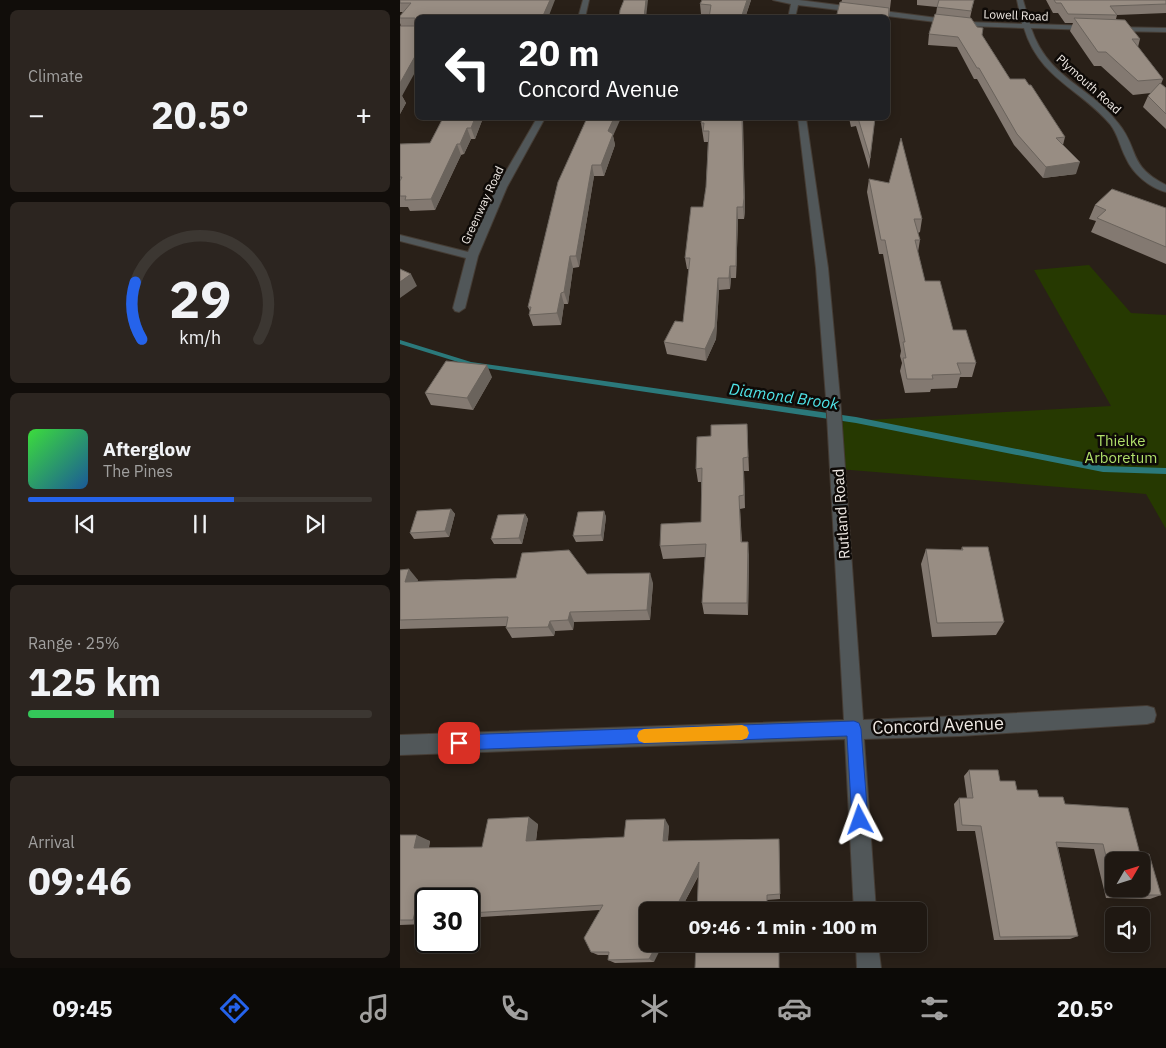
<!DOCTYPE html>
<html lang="en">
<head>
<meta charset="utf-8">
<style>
	:root { --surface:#1f1812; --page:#2c2520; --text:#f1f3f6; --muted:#a1a09f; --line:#3c3732; --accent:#2563eb }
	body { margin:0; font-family:"IBM Plex Sans",sans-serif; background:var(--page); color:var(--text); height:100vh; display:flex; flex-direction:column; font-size:19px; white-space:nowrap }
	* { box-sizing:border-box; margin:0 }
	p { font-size:16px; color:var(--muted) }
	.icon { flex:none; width:28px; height:28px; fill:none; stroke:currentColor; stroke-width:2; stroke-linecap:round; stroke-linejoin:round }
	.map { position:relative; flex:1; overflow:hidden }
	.drawer { display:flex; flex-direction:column; gap:10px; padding:10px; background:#110d0a; width:400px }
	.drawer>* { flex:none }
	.hud { position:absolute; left:15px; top:15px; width:475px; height:105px; border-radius:8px; box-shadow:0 2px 12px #0003,0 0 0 1px var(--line); background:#202124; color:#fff; overflow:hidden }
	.needle { width:32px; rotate:51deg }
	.buttons { position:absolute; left:705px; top:852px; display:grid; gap:10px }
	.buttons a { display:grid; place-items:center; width:45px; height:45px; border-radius:8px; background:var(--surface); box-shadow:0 2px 12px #0003,0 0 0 1px var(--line); font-size:25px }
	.speed { position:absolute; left:15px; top:888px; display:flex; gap:10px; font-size:25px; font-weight:700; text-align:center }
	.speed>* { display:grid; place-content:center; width:65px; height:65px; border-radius:50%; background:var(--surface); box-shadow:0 2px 12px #0003,0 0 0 1px var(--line); line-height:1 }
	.speed .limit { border:2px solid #111; border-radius:8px; background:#fff; color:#111 }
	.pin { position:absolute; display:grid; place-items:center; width:42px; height:42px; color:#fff; margin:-21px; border-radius:10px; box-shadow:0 2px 8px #0006 }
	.me { position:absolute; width:55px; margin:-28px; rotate:356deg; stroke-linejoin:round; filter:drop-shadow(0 0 4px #0008) }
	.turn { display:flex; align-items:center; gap:18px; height:105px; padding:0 20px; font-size:22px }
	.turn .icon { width:65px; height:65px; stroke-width:2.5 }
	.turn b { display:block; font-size:35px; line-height:42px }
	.big { font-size:38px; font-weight:800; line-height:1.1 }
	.drawer .card { flex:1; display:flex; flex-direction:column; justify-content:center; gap:8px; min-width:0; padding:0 18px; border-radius:8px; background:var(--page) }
	.drawer .dial { align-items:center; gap:0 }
	.dial svg { height:130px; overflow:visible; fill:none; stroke:var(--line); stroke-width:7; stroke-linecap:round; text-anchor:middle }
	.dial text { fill:var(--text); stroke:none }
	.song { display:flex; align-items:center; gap:15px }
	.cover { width:60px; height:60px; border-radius:8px; background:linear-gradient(135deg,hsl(120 70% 55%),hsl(210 70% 35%)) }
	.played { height:5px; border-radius:2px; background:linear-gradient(90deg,var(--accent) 60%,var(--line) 60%) }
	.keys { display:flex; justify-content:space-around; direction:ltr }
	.heat { display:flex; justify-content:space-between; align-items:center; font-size:28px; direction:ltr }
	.charge { height:8px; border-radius:4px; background:linear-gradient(90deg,#34c759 25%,var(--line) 0) }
	.trip { position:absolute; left:239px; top:902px; width:288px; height:50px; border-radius:8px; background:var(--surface); box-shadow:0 2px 12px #0003,0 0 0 1px var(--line); font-weight:800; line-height:50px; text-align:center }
	.dock { display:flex; height:80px; justify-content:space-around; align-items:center; background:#0c0a07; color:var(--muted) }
	.dock .icon { width:35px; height:35px }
	.dock .active { color:var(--accent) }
	.dock b { font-size:22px; color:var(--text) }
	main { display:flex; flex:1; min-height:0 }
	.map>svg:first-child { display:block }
	.green { fill:#263901 }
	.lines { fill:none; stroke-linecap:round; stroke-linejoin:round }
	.stream { fill:#2b797b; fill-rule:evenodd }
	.minor-casing { stroke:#453c34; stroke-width:2 }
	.minor { fill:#515759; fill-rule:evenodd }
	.wall { fill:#837971 }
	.shaded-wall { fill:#6a635c }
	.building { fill:#988d83; stroke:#6a635c }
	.route { fill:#2563eb; stroke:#184099 }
	.slow { fill:#f59e0b }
	.labels { text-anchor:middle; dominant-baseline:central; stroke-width:5; stroke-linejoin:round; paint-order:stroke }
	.far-street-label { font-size:12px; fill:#eee8e3; stroke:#0e0a07 }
	.park-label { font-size:15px; fill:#b0df6a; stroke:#0e0a07 }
	.street-label { font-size:15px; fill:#eee8e3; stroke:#0e0a07 }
	.water-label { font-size:16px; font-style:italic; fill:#4fe4e8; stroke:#0e0a07 }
	.near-street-label { font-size:18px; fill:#eee8e3; stroke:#0e0a07 }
</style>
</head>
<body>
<main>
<section class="drawer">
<div class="card"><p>Climate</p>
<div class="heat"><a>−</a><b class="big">20.5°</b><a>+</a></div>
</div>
<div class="card dial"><svg viewBox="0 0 100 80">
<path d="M14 69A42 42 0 1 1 86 69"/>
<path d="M14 69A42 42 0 0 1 10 34" stroke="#2563eb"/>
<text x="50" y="56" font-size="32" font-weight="700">29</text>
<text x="50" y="72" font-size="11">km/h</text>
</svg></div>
<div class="card">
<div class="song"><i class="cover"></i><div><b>Afterglow</b><p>The Pines</p></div></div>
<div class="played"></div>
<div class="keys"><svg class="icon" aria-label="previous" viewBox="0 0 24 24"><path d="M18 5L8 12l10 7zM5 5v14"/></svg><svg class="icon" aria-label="pause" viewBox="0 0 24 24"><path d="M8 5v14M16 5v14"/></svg><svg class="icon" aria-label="next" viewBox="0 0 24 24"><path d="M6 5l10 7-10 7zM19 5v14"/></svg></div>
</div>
<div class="card"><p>Range · 25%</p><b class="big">125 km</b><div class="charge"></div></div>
<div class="card"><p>Arrival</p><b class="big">09:46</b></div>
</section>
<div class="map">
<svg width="766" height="968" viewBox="0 0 766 968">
	<rect width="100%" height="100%" fill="#292018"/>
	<path class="green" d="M689,265L731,313L766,315V529L746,494L438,469L434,422L711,406L634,270Z"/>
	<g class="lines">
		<path class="stream" d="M0,340L71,362L456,417L703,466L766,468V474L703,472L456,423L71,366L0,344Z"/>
		<defs>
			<path id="minor" d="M183,0H189L185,18H178Z
				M373,0H399L568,22L622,24L617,0H623L630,24L694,26V30H691L631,28C648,79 689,85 718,123C740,150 727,165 766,185V192C750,188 733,174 726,158C720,147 718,134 710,124C679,88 639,78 624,28L568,26L398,5L395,18H388L391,4Z
				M711,27L766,28V32L714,31H711Z
				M137,118H145L107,187L78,256L65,308L59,312L55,311L53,308L66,258L0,241V235L68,252L97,187Z
				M398,118H406L428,268L440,398L463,720L560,716L747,706L754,708L756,715L754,722L747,724L560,736L464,739L476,911H454L445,739L0,755V735L444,720L426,398L416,268Z
				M456,944H478L481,968H457Z"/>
		</defs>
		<use href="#minor" class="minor-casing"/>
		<use href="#minor" class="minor"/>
	</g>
	<path class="wall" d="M0,0H155L18,18L2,96L6,103L0,114L1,26L0,23V16L3,12H0Z
		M351,0L345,18H309V14H301L300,4Z
		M442,0H491L488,25L441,3Z
		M517,0H574L570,18L582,35L610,79L665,137L663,145L676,174L643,178L614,145L577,79H574L557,47L528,45L529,34L536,14L537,7L517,5Z
		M646,0H766V13L717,15L716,19L740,39L738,47L763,79L761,84L766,88V129L743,107L748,96L751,93L733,95L701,66H694L670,31L673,23H665L658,13H653Z
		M43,118H83L75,139H71L64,154L61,155L35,210L10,211L8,207H0V144L30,143Z
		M343,118L345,210L344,219H338L336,278H331L330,289L319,290L316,339L306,361L267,354L264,342L283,322L289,269H287L285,258L303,207L306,187L308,142H304L301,123Z
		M449,118H475L469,169L456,126L451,127Z
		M213,136L215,145L204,176H194L179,267L173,268L168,304H164L161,325L133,326L129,315L130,311L128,307L158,182Z
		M469,179L522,219L520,232L518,233L520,240L518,252L525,281L553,330L576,363L572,377H560L557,388L531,389L530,392L505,393L500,371L502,363L500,356L501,351L483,254H479L467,192Z
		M695,205L766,208V264L691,232L696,221L689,219Z
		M92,377L73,410L31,405L25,393Z
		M347,424L349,471H344L345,508L340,509L342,542L349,555L348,615L304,614L302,603L305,557L263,559L260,546L301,522V482H298L296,469Z
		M51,509L55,514L49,537L14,539L10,533Z
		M204,511L206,517L203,541L176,542L173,536Z
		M125,514L128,519L122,544H94L91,539Z
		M562,547L604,622L596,635L532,637L521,564L526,549L561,550Z
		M0,570L18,580L17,581L116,578L187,574L253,583L250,620L174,622L173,630L155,631L154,636L112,638L106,628V626L0,629Z
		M569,770L600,781L617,790L639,797L665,804L740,854L761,895L750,899L706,898L694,849L658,847L678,936L670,939L594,940L575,831H557L554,804L559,798H567L564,776Z
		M138,824L136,841L224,837L269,826L268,841L379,839L380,899L367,900L299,875L280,911H248L254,962L215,963L208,960L209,955H198L191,952L200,910L81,917L70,913L74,894L44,895L43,899H26V924L0,925V835L30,841L29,848L82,847Z"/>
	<path class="shaded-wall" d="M150,0H155L148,18H142Z
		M246,0H248L246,18H244Z
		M347,0H351L345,18H341Z
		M18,51V67L2,96L6,103L0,114V83Z
		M75,118H83L75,139L71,128Z
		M214,118H221L213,136L215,145L204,176L201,165L208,131Z
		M342,118L345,210L344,219L343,207Z
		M67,128L71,139L64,154L60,144Z
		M57,144L61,155L35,210L31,199Z
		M680,162L676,174L643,178L646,167Z
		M192,165L194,176L179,267L176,256Z
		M337,207L338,219L336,278V266Z
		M170,256L173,268L168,304L164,292Z
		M330,266L331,278L330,289L329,278Z
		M11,274L17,286L0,298V282Z
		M318,278L319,290L316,339L306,361L305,349Z
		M161,293L164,304L161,325L157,313Z
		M87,365L92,377L73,410L67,398Z
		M343,458L344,471L345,508L344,495Z
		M51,509L55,514L49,537L45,531Z
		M204,511L206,517L203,541L201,535Z
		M125,514L128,519L122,544L119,538Z
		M348,542L349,555L348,615L347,603Z
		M9,569L18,580L14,592L5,582Z
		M250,573L253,583L250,620L247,610Z
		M170,612L174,622L173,630L168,620Z
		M150,621L155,631L154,636L148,627Z
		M129,817L138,824L135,848L126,841Z
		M265,819L269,826L267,847L263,841Z
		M17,835L30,841L27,854L14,848Z
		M299,862L302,868L280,911H274Z
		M31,890L44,895L43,899H36L30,896Z
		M19,896L26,899V924L13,920Z
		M257,944H263L254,962L249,959Z"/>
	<path class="building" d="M0,0H150L142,18H18V51L0,83V26H15L16,24L15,18H0V16L11,3H0Z
		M224,0H246L244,18H219L220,10Z
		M302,0H347L341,18H309L311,5L300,4Z
		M539,0H574L571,11L537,7Z
		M654,0H766V4L710,6L717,15L668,14L661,3H656Z
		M440,2L489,8L488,23V18H436Z
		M535,14L571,18L577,27L583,28L582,35L610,79H625L629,85H631L665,137L656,138L680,162L646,167L617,134L579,68H577L558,37L529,34Z
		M674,18L725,20L740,39H732L763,79L738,81L706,52H698Z
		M760,83L766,88V114L748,96Z
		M43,118H75L71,128H67L60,144H57L31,199L5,200L6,196H0V181L2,177H0V144L30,143Z
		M187,118H214L208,131L213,134L201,165H192L176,256H170L164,292L161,293L157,313L129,315L131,307H128L158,182Z
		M302,118H342L344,198L343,207H337L336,266H330L329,278H318L315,327L305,349L264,342L275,321L283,322L290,258H285L291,207H303L306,187L309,131H303L304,123H301Z
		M458,118H475L470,158Z
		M501,138L522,219H514L520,240H515L525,281H540L553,330H566L576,363H557L561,374L532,375L533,379H507L503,358H506L503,342H505L485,240H481L469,179L489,183Z
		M712,189L766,208V247L697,218L706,210L695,205Z
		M0,269L11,274L0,282Z
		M46,361L87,365L67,398L25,393Z
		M347,424L348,457L343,458L344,495L339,496L341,542H348L347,603H302L306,544L260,546L261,524L301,522L302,468L296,469L297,437L311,436V425Z
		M51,509L45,531L10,533L17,511Z
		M204,511L201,535L173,536L178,512Z
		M125,514L119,538L91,539L98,515Z
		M562,547H588L604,622L537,623L526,549L563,550Z
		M169,550L187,574L250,573L247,610L170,612L168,620L150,621L148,627L106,628L108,617L0,620V570L9,569L5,582L116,578L122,553Z
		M569,770H598L600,781H615L617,790H637L639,797H663L665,804L728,808L740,854H749L761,895H715L714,889H741V861H714V889L703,844L656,842L678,936L600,937L581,826L562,825L559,798H573Z
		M129,817L126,841L224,837L226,820L265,819L263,841L379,839L380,894L367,895V911H297L299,862L274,911H248V944H257L249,959L208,960L209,952H191L184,938L203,905L70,913L75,888L31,890L30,896H19L13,920H0V835H17L14,848L82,847L88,819Z
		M296,944H367V951H379V968H295Z"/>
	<path class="route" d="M454,721L459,723L461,729L468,820L465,825L460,828L454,825L452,820L447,736L59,750L54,748L52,743L54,738L59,735Z"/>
	<path class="slow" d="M342,725L347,727L349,733L347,738L342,740L244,743L239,741L237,736L239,731L244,729Z"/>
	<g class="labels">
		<g class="far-street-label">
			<text transform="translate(616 15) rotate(2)">Lowell Road</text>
			<text transform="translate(689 84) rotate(42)">Plymouth Road</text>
			<text transform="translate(82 205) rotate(-65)">Greenway Road</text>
		</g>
		<g class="park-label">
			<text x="721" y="440">Thielke<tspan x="721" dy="17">Arboretum</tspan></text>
		</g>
		<g class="street-label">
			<text transform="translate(441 514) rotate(-94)">Rutland Road</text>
		</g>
		<g class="water-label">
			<text transform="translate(384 396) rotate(8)">Diamond Brook</text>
		</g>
		<g class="near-street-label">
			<text transform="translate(538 725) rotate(-2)">Concord Avenue</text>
		</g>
	</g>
</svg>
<div class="buttons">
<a><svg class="needle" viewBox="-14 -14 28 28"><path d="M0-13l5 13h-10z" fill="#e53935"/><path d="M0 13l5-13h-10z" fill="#a1a09f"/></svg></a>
<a><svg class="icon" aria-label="sound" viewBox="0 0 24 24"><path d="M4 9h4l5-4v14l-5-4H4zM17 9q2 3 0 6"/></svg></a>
</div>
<div class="speed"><div class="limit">30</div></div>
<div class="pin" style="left:59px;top:743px;background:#d93025"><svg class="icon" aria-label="arrive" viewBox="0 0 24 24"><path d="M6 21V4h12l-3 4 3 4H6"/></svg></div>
<svg class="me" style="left:460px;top:820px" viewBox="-20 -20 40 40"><path d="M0-17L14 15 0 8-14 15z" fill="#2563eb" stroke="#fff" stroke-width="4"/></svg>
<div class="trip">09:46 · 1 min · 100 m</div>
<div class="hud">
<div class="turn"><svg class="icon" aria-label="left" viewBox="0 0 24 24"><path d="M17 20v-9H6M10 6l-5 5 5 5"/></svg><div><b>20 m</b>Concord Avenue</div></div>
</div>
</div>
</main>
<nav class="dock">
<b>09:45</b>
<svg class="icon active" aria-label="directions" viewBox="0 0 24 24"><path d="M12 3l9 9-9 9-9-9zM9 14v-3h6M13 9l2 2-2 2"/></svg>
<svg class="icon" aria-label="music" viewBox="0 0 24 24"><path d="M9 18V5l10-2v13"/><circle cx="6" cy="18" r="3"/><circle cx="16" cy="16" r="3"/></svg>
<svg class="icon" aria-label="phone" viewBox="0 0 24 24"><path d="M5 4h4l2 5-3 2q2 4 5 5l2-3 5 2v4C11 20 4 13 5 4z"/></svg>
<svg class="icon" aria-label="climate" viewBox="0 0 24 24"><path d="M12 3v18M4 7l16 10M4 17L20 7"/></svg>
<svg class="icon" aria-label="car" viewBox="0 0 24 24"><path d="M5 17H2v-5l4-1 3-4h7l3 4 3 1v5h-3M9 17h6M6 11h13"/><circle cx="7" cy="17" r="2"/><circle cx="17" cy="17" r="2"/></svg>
<svg class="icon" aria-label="filters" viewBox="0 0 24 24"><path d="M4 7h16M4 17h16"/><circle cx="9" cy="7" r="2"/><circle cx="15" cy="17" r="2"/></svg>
<b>20.5°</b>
</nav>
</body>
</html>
